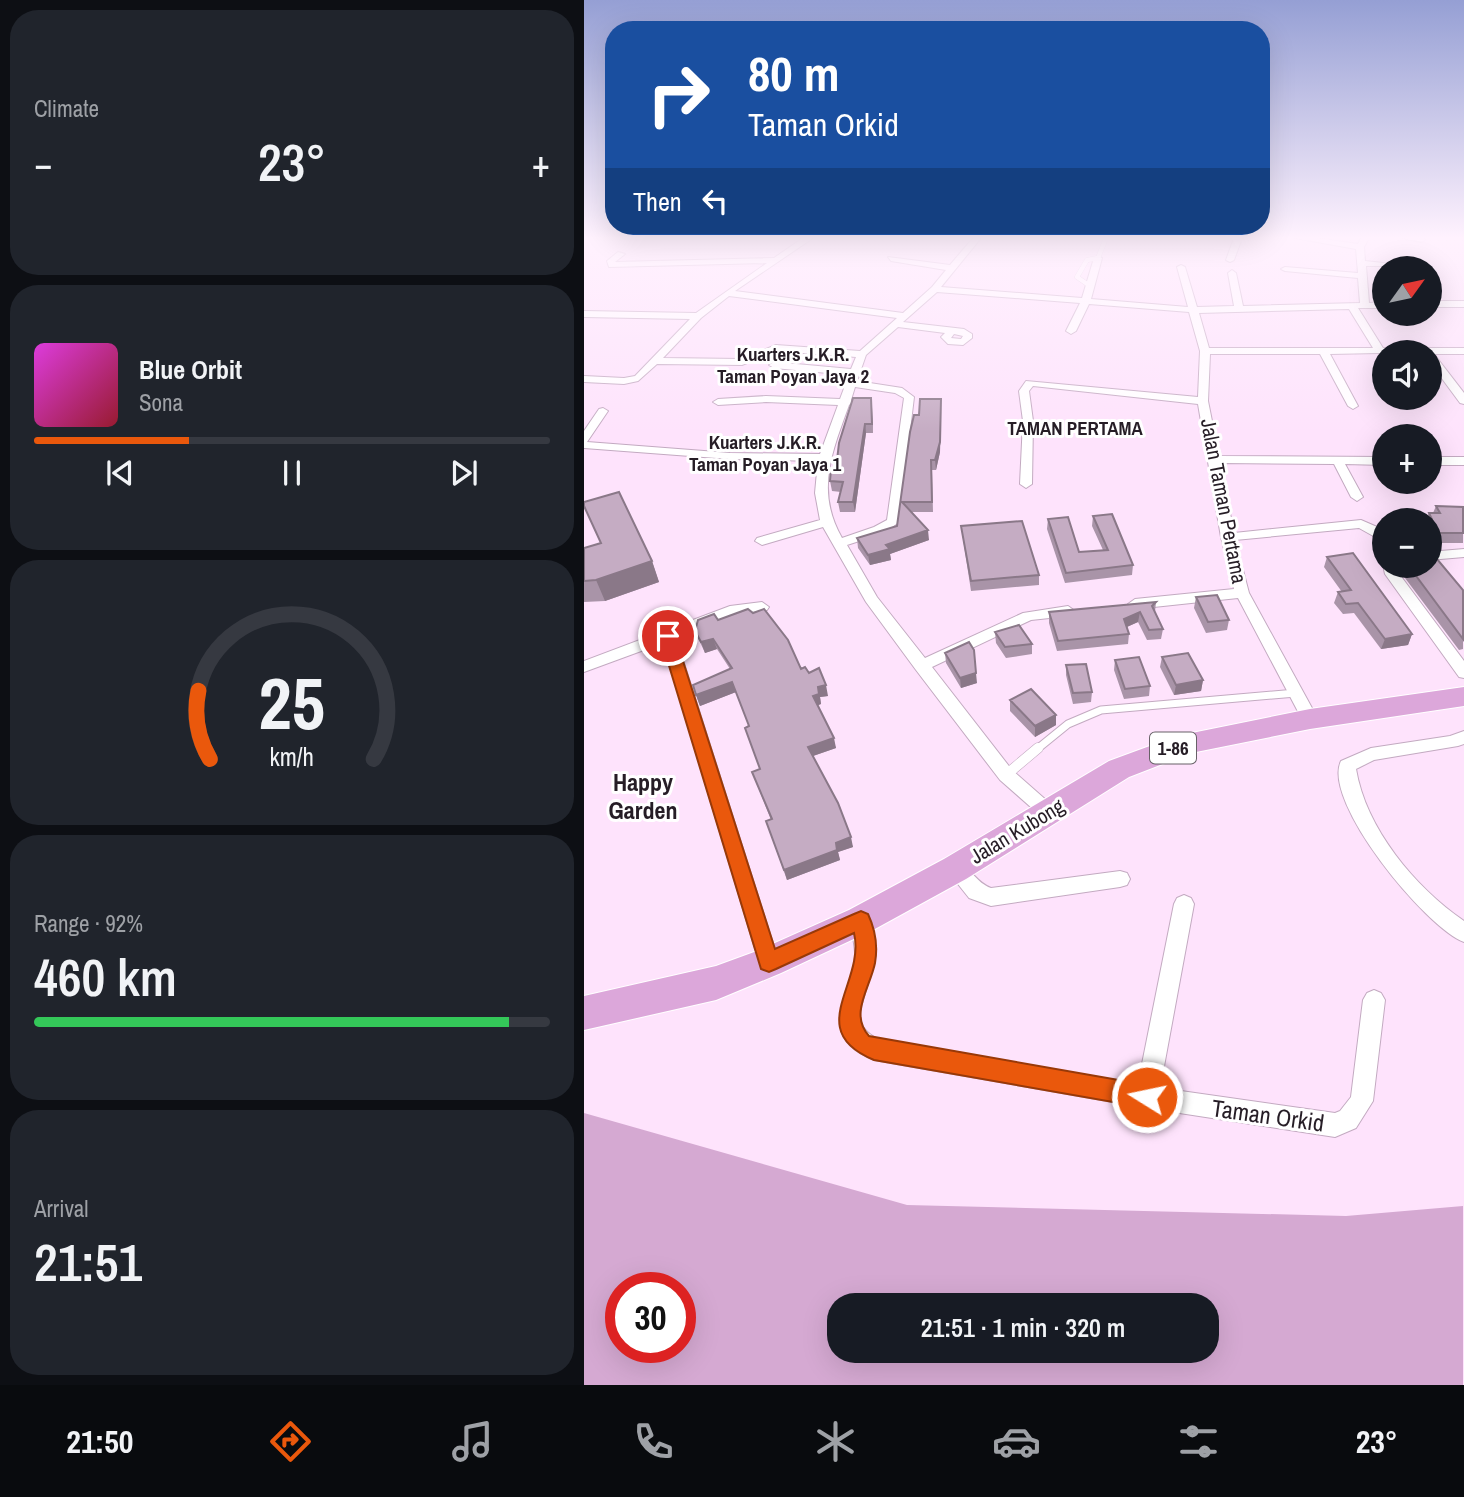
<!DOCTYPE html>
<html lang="en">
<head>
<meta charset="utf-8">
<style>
	:root { --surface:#171b24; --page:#20242c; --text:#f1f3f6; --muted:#9ea1a6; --line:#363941; --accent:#ea580c }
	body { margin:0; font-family:"Archivo Narrow",sans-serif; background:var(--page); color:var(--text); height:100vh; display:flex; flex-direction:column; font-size:26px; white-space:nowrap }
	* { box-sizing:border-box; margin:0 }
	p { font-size:23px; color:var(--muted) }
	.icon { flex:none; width:38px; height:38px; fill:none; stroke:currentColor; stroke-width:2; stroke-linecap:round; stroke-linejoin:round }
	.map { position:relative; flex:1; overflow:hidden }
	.panel { display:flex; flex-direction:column; gap:10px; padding:10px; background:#0d0f14; width:584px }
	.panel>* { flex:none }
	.hud { position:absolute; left:21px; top:21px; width:665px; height:214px; border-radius:28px; box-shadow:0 7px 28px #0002; background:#1a4fa0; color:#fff; overflow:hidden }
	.needle { width:46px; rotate:57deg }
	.tools { position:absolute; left:788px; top:256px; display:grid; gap:14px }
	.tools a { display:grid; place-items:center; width:70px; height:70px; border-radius:50%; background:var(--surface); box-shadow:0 7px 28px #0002; font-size:35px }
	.speed { position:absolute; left:21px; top:1272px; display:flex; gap:14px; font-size:35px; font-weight:700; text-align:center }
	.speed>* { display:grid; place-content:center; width:91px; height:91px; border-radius:50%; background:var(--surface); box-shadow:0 7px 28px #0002; line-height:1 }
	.speed .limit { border:10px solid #d22; background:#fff; color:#111 }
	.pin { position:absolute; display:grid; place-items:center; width:60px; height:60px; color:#fff; margin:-30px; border:4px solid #fff; border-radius:50%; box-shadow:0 2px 7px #0007 }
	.me { position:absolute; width:77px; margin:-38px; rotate:280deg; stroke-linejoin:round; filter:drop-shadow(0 0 5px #0008) }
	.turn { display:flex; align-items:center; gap:24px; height:147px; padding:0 28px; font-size:32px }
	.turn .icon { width:91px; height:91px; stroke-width:2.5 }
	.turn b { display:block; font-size:49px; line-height:60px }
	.then { display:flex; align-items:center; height:66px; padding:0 28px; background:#0003; gap:14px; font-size:26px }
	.big { font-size:52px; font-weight:600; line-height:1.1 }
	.panel .widget { flex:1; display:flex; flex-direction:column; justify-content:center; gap:10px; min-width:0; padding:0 24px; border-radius:28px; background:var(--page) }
	.panel .dial { align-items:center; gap:0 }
	.dial svg { height:182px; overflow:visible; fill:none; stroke:var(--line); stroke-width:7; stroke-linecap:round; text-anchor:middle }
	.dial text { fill:var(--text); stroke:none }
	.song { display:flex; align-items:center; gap:21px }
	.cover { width:84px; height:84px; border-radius:10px; background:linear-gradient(135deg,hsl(300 70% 55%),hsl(350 70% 35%)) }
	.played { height:7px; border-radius:4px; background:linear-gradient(90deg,var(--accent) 30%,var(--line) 30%) }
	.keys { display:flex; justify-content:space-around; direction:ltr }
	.heat { display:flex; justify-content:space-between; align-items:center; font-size:38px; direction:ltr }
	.charge { height:10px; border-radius:5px; background:linear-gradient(90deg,#34c759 92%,var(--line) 0) }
	.trip { position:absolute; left:243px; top:1293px; width:392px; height:70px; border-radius:28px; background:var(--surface); box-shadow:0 7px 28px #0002; font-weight:600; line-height:70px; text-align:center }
	.menu { display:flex; height:112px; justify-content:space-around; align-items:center; background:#090b0e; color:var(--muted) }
	.menu .icon { width:49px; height:49px }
	.menu .current { color:var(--accent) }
	.menu b { font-size:32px; color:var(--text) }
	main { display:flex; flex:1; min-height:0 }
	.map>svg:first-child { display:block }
	.green { fill:#d5a9d2; fill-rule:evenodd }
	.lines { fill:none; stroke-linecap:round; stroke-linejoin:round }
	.service-far2-casing { stroke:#c3aac1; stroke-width:5 }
	.service-far1-casing { stroke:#c3aac1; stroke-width:9 }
	.service-casing { stroke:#c3aac1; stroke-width:11 }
	.minor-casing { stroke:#c3aac1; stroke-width:2 }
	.trunk-casing { stroke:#fff; stroke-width:2 }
	.service-far2 { stroke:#fff; stroke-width:4.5 }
	.service-far1 { stroke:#fff; stroke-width:7 }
	.service { stroke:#fff; stroke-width:10 }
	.minor { fill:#fff; fill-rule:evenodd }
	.trunk { fill:#dca7da; fill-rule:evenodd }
	.wall { fill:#a994a8 }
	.shaded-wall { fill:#8a7888 }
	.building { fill:#c5acc3; stroke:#8a7888; stroke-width:2 }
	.route { fill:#ea580c; stroke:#983908; stroke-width:2 }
	.labels { text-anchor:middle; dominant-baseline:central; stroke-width:6; stroke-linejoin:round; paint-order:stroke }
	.far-neighbourhood-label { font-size:19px; font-weight:bold; fill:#261d26; stroke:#fff }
	.shield { fill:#fff; stroke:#676167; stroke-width:2 }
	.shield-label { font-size:19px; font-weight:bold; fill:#261d26 }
	.street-label { font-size:21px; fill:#261d26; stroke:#fff }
	.quarter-label { font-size:24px; font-weight:bold; fill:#261d26; stroke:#fff }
	.near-street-label { font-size:24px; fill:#261d26; stroke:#fff }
</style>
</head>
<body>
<main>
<section class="panel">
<div class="widget"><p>Climate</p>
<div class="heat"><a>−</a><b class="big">23°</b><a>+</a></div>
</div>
<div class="widget">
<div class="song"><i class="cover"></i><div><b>Blue Orbit</b><p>Sona</p></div></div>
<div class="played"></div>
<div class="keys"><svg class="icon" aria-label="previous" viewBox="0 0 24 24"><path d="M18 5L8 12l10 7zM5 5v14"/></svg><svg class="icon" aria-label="pause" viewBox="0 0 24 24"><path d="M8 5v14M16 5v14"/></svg><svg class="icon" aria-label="next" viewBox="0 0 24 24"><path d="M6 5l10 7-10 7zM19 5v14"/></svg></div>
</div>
<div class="widget dial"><svg viewBox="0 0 100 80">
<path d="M14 69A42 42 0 1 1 86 69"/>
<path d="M14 69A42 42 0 0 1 9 39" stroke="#ea580c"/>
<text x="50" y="56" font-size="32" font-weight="700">25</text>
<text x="50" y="72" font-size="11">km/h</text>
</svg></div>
<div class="widget"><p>Range · 92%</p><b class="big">460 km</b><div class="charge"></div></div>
<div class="widget"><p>Arrival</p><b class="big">21:51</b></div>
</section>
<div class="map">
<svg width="880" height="1385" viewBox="0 0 880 1385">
	<rect width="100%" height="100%" fill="#fee3fc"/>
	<path class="green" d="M0,1113L323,1205L762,1216L879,1206V1385H0ZM37,1288H96V1348H37ZM256,1306H623V1351H256Z"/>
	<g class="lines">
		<defs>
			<path id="service-far2" d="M506,286L493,277L503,260L514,258L522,238"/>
			<path id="service-far1" d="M452,750L484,724L517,710L712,693"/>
			<path id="service" d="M422,775L454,748"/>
			<path id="minor" d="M219,238H229L151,291L319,313L348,287L362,270L307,261L304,257L366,265L389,238H397L357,287L498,298L510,258L514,256L518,258L507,299L604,307L593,267L597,265L601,267L613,307L650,306L644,273L648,270L652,273L659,306L776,303L774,278L701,271L697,269L701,267L774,273L772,249L711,238H732L774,244L777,238H785L780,247L781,261L827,266H782L785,303L800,302V308H774L799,348H880V354H850L880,393V404L876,403L845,361V352L746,354L774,406L769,409L764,406L736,354H626L624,401L635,456L800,457V465L761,464L779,497L773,501L767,497L750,464L636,463L650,533L777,520L800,530V542L775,528L651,540L665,593L734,719L732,723H720L654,598L551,609L544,604L551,599L650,589L637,537L614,404L449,386L445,391L449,421L448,484L442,488L436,484L439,421L435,391L442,381L614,397L616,351L605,312L505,304L492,331L487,334L482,331L496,303L353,292L319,322L380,329L388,334V338L379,345L364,344L357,337L361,333L314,327L282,355L273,381L318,388L330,397L315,522L300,533L263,545L293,597L341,658L439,613L484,606L491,611L484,616L447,620L348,667L428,770L470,807L473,812L470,817L464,819L458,817L416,780L332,670L282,602L239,527L178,545L171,541L173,538L236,520L231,493L234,461L146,459L0,448V431L15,409L19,408L24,411L3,442L146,453L236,454L254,405L182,402L134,405L129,402L134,399L182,396L256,399L265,375L190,368L185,365L190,362L267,369L272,357L193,351L158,365L73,364L54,381L40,384L0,382V376L40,378L51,376L106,319L0,317V311L112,313L183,263L25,267L23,261L34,252L41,254L31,262L190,258ZM145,296L313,318L276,351L192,345L157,359L79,358L117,318ZM765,309L789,348H625L615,313ZM370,334L379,336L377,339L367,338ZM271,387L311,393L320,398L303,520L290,527L258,538C231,491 248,452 265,405L268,402L267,400Z
				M650,238H658L650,260L646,262L642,260Z
				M818,238H839L841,240L837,242Z
				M845,301H880V307H845Z
				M845,457H880V465H845Z
				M880,549V557L845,560V552Z
				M799,565H813V571L880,661V678L875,677L801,574Z
				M178,602L185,607L183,610L153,614L92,638L195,962L192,969L185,972L178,969L175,962L79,643L0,672V661L146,606Z
				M880,731V744L874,746L790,760L772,769C782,829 831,887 880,921V942C842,928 737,801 757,761L787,748L866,736Z
				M371,861C386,866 392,883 407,888L536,871L543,873L546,879L543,885L536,887L407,906L385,898L362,869L364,863Z
				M600,895L607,898L610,904L576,1088L751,1113L756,1111L767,1097L779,1000L783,993L790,990L797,993L801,1000L789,1101L772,1128L751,1137L563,1108L290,1060C231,1036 266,1000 271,957C272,943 264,926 270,914L277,911L284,914C296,940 291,964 282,990C279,1000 274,1013 277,1023C280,1031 287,1035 293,1039L554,1084L590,904L593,898Z"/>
			<path id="trunk" d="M880,687V706L726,729L607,753L545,777L382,879L289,930L197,973L132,1000L0,1030V996L132,966L173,951L265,910L360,859L525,761L593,736L726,709Z"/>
		</defs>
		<use href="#service-far2" class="service-far2-casing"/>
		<use href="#service-far1" class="service-far1-casing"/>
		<use href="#service" class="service-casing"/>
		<use href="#minor" class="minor-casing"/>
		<use href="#trunk" class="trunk-casing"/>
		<use href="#service-far2" class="service-far2"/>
		<use href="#service-far1" class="service-far1"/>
		<use href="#service" class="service"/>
		<use href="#minor" class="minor"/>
		<use href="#trunk" class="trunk"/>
	</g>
	<path class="wall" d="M287,398L289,433H282L271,512H256L254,502L257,492L248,491L246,481Z
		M357,399L356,452L352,470H348L349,512H328L345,540L306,554L307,560L286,565L274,548L273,538L313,526L335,415Z
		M0,506L68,561L75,582L21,601L0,602V548L17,543Z
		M852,506L879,507V543H850L845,533V520H842L845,513H849Z
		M509,516L549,565L548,575L481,583L463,529L464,519L495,552L519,550L508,526Z
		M377,526L455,575V585L387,591Z
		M743,557L828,634L824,645L797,649L770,613L759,614L750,603L754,592H758L740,567Z
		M822,565H845L879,590V649L875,650L818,574Z
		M612,597L645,620L643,630L622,633L610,608Z
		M572,602L571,612L579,629L577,639L563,640L554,622L543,627L545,634L544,644L473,651L465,623V612Z
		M134,620L225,673L244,696L236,697L237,704L234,705L252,748L229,756L269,847L254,852L256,860L203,880L182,821L187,820L172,782L176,769L165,726L152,692L116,706L112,695L146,669L133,649L121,653L111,631Z
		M411,632L448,644V654L422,658L412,643Z
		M361,653L393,683L377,688L362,663Z
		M578,657L619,680L617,691L590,695L576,667Z
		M531,660L566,686L565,696L540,699L530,670Z
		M482,665L508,692L507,702L489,704L482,675Z
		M426,700L472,715V725L451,737L426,711Z"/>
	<path class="shaded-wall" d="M287,398L288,407L289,433L288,424Z
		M357,399L356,452L352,470L351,460Z
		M281,424L282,433L271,512L269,502Z
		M344,530L345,540L306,554L307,560L286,565L284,555L302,545Z
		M68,561L75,582L21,601L12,580Z
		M556,612L554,622L538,629L540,619Z
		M828,634L824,645L797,649L801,639Z
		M129,639L133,649L121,653L117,642Z
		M392,673L393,683L377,688L376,678Z
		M619,680L617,691L590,695L592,685Z
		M148,682L152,692L116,706L112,695Z
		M242,685L244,696L236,697L237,704L232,706L229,696L234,687Z
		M472,715V725L451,737V726Z
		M250,738L252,748L226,757L224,747Z
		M267,837L269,847L254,852L256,860L203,880L200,870L252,843Z"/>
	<path class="building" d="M269,398H287L288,424H281L269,502H254L259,482L246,481L247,469H252L255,443Z
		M336,399H357L356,442L351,460H347L348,502H318L344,530L302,545L306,549L284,555L273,538L313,526L326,432L330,415H335Z
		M35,492L68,561L12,580L0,581V548L17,543L0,506V502Z
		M852,506L879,507V533H854L845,513H856Z
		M528,514L549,565L482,573L464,519L484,517L495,552L524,550L509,516Z
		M438,521L455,575L387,581L377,526Z
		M769,553L828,634L801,639L774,603L762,604L754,592L767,590L743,557Z
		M845,559H853L879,590V639L824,565H845Z
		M633,595L645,620L624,622L612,597Z
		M572,602L568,606L579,629L565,630L556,612L540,619L545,634L474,641L465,612Z
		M164,609L169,613L180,609L204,640L217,669L221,667L225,673L235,668L242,685L234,687L235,694L229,696L250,738L224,747L254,803L267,837L252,843L253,850L200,870L182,821L188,819L168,772L176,769L161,728L165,726L148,682L112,695L109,685L148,668L129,639L117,642L111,631L114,620L130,614L134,620Z
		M435,625L448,644L421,647L411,632Z
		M385,642L390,650L392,673L376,678L361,653Z
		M604,653L619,680L592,685L578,657Z
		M555,657L566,686L541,689L531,660Z
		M502,664L508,692L489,693L482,665Z
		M447,689L472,715L451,726L426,700Z"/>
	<linearGradient id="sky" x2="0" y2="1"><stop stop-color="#959fd4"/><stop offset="0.55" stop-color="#fff2fe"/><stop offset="1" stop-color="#fff2fe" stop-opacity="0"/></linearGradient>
	<rect width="880" height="432" fill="url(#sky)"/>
	<path class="route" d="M84,631L91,636L191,949L270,914L277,911L284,914C291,929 294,946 291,963C286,988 265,1014 285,1036L563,1085L571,1089L575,1097L571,1105L563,1108L290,1060C218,1030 282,983 270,933L192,969L185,972L177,969L76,636Z"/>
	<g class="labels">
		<g class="far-neighbourhood-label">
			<text x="209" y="354">Kuarters J.K.R.<tspan x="209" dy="22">Taman Poyan Jaya 2</tspan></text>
			<text x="491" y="428">TAMAN PERTAMA</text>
			<text x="181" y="442">Kuarters J.K.R.<tspan x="181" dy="22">Taman Poyan Jaya 1</tspan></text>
		</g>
		<rect class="shield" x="566" y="732.5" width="46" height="31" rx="5"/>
		<g class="shield-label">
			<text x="589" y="748">1-86</text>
		</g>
		<g class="street-label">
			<text transform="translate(640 501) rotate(79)">Jalan Taman Pertama</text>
			<text transform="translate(433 831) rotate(-31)">Jalan Kubong</text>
		</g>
		<g class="quarter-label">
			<text x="59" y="782">Happy<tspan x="59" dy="28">Garden</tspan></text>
		</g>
		<g class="near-street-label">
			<text transform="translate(684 1115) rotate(8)">Taman Orkid</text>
		</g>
	</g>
</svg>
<div class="tools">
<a><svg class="needle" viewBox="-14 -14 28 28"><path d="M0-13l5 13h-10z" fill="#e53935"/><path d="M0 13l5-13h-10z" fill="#9ea1a6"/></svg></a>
<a><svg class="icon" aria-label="sound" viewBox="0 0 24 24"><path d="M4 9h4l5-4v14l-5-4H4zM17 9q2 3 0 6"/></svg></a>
<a>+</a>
<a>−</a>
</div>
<div class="speed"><div class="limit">30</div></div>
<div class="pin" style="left:84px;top:636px;background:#d93025"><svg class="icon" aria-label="arrive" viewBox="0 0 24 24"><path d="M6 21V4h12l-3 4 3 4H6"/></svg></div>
<svg class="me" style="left:563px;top:1097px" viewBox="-20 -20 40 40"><circle r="17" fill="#ea580c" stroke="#fff" stroke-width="3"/><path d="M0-11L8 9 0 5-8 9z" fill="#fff"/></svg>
<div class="trip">21:51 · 1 min · 320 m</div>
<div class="hud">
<div class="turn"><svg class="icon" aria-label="right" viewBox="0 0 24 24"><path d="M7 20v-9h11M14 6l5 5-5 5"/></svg><div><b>80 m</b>Taman Orkid</div></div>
<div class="then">Then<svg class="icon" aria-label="left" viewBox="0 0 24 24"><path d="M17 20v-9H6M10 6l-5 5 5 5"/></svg></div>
</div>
</div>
</main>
<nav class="menu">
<b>21:50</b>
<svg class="icon current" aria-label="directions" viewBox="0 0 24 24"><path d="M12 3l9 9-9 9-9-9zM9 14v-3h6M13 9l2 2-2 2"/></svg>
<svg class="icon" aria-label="music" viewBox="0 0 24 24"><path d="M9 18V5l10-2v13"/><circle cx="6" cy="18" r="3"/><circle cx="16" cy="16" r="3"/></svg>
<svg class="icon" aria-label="phone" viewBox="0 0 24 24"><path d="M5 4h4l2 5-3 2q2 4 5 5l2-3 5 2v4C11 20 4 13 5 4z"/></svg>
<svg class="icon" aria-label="climate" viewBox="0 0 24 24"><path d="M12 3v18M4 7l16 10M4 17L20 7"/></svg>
<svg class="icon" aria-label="car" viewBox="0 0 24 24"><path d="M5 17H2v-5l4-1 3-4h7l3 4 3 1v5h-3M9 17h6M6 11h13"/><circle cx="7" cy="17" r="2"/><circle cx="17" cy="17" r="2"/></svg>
<svg class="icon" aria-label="filters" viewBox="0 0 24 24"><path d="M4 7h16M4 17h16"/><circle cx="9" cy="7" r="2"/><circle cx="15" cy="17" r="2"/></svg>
<b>23°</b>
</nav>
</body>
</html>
